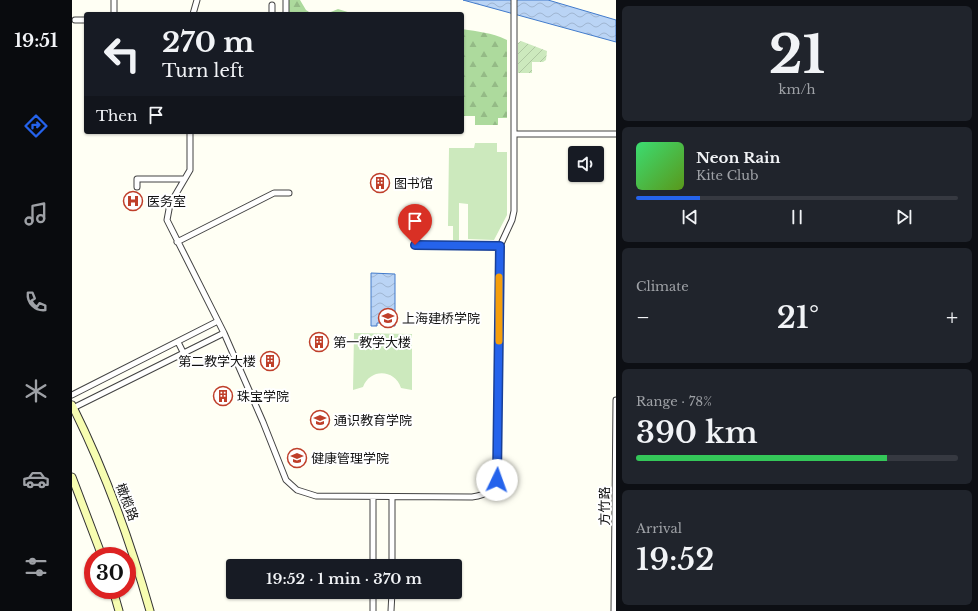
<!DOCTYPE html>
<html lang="en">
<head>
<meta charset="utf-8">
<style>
	:root { --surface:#171b24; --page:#20242c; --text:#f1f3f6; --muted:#9ea1a6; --line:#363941; --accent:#2563eb }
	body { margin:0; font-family:"Libre Baskerville","Noto Sans SC",serif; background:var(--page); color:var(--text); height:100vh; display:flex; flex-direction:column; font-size:15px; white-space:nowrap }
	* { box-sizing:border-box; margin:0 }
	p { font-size:13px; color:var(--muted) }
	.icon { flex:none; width:22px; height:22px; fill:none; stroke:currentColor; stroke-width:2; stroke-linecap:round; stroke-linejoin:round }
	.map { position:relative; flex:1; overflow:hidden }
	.drawer { display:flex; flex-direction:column; gap:6px; padding:6px; background:#0d0f14; width:362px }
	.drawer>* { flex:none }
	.top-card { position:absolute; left:12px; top:12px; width:380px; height:122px; border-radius:4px; box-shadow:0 1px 3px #0004; background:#171b24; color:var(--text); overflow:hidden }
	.tools { position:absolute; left:496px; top:146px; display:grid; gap:8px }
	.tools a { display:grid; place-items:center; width:36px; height:36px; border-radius:4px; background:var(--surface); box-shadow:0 1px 3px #0004; font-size:20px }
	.speed { position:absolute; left:12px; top:547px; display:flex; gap:8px; font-size:20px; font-weight:700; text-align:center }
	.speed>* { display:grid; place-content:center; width:52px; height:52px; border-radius:50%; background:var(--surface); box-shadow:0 1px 3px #0004; line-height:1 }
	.speed .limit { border:6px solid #d22; background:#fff; color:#111 }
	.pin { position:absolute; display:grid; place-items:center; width:34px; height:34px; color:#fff; margin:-41px -17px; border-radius:50% 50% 50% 0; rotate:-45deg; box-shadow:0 0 4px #0007 }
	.pin .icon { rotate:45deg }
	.me { position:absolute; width:44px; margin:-22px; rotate:3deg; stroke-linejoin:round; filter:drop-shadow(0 0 3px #0008) }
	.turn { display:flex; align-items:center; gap:14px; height:84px; padding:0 12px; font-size:18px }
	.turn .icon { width:52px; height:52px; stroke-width:2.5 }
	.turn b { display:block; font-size:28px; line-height:34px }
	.then { display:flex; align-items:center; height:38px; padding:0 12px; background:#0003; gap:8px; font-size:15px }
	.big { font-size:30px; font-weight:600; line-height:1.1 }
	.drawer .tile { flex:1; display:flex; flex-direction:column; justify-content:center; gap:6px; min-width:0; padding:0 14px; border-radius:6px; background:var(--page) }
	.drawer .dial { align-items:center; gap:0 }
	.dial b { font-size:52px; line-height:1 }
	.song { display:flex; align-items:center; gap:12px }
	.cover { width:48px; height:48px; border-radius:6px; background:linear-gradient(135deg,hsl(140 70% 55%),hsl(90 70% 35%)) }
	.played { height:4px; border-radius:2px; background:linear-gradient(90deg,var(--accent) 20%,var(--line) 20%) }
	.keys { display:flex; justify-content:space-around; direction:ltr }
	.heat { display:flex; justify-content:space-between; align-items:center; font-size:22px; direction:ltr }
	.charge { height:6px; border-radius:3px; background:linear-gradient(90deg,#34c759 78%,var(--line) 0) }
	.trip { position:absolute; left:154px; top:559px; width:236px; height:40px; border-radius:4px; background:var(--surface); box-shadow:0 1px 3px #0004; font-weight:600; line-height:40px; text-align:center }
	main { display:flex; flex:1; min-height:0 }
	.tabs { display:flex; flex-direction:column; width:72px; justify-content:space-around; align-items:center; background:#090b0e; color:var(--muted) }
	.tabs .icon { width:28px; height:28px }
	.tabs .active { color:var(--accent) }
	.tabs b { font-size:18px; color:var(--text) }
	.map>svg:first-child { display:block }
	.grass { fill:#cce9bd }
	.forest { fill:url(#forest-firs) }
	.garden { fill:url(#garden-furrows) }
	.water { fill:url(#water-waves); stroke:#427bcb }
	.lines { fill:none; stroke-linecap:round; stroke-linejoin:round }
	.minor-casing { stroke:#434343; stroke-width:7 }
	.secondary-casing { stroke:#323232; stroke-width:9 }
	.minor { stroke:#fff; stroke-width:5 }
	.secondary { stroke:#f7fdb1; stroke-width:7 }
	.route-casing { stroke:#184099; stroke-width:10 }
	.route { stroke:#2563eb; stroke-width:7 }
	.slow { stroke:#f59e0b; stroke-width:7 }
	.labels { text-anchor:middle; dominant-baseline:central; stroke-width:4; stroke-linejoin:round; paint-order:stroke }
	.poi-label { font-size:13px; fill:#101010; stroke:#fff; text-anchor:start }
	.street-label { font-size:13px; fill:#101010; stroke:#fff }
</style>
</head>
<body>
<main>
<nav class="tabs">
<b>19:51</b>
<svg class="icon active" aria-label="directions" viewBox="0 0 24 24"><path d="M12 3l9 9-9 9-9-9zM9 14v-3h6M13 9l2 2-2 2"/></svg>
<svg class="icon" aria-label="music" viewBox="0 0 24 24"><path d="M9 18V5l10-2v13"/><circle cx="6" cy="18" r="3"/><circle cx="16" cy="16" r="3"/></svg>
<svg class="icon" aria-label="phone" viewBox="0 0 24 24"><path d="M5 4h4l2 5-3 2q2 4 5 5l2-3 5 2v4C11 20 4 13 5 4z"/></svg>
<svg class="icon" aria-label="climate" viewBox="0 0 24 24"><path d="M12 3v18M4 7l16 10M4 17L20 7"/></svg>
<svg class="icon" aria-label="car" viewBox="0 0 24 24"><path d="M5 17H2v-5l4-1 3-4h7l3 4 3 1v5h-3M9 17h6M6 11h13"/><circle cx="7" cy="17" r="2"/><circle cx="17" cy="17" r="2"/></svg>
<svg class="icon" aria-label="filters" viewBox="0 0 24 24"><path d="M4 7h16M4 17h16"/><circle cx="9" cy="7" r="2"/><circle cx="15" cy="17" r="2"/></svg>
</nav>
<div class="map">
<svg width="544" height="611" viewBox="0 0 544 611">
	<defs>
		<pattern id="forest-firs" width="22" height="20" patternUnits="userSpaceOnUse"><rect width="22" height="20" fill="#adda9d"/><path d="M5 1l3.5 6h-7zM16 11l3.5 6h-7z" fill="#94ba86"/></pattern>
		<pattern id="garden-furrows" width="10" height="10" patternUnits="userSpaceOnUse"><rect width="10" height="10" fill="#cce9bd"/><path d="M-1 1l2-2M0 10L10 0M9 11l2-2" fill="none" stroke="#aec7a1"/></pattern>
		<pattern id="water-waves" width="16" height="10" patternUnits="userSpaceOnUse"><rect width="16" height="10" fill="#bad4f5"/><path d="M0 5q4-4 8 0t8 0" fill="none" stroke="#9fb5d1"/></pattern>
	</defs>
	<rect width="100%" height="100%" fill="#fffff4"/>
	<path class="grass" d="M403,143H425V152H435V215L422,240L396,239V204L387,203V240H381V226H376L377,148H402Z
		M282,333L340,334V390L329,388C323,369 298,368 291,387L281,390Z"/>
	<path class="forest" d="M216,0H228L234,10L240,14H216Z
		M266,9L282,14H254Z
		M390,29C407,32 418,32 435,40V118H426V125H403V116H390Z"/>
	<path class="garden" d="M449,41L475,51L474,60L471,62H460V73H446V43Z"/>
	<path class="water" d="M391,0H476L544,20V42Z
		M299,273L323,274V326H318L317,323H305V326H299Z"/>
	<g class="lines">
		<defs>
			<path id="minor" d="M214,0V14
				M200,5V14
				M42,14V0
				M121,14L125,0
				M3,20H14
				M118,132V170L98,204L95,220L152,333L191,422L214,480L225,490L244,496L400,497C415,495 424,489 426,473L428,246L440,220L442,211V0
				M442,134H544
				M65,187V179H112
				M105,242L202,193H217
				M343,245L428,246
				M106,342L111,352
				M0,395L146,321
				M1,408L152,333
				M301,566V497
				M320,566V497
				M301,611V592
				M319,611L320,592
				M542,611L544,400"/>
			<path id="secondary" d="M0,405C33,471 58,540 78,611
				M0,477L30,556
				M41,590L47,611"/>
		</defs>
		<use href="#minor" class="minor-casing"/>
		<use href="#secondary" class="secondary-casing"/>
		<use href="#minor" class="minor"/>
		<use href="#secondary" class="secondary"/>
	</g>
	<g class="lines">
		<defs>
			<path id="route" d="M343,245L428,246L425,480"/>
		</defs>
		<use href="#route" class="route-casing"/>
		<use href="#route" class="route"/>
		<path class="slow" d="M427,341V277"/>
	</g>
	<defs>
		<symbol id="building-ring" viewBox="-11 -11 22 22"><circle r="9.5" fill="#fff" stroke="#bf3f2a" stroke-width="1.5"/><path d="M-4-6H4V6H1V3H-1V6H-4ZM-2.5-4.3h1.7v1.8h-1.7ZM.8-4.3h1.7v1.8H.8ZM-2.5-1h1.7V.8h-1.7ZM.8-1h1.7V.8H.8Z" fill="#bf3f2a"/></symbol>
		<symbol id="hospital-ring" viewBox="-11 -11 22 22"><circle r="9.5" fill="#fff" stroke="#bf3f2a" stroke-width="1.5"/><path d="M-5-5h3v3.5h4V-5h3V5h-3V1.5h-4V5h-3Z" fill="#bf3f2a"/></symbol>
		<symbol id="university-ring" viewBox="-11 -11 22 22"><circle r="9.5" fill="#fff" stroke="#bf3f2a" stroke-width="1.5"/><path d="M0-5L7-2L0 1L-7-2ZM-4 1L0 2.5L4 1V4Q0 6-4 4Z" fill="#bf3f2a"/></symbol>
	</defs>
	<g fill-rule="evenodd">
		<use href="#building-ring" x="297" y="172" width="22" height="22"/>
		<use href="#hospital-ring" x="50" y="190" width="22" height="22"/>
		<use href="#university-ring" x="305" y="307" width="22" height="22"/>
		<use href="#building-ring" x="236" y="331" width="22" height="22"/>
		<use href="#building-ring" x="187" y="350" width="22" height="22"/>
		<use href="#building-ring" x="140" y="385" width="22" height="22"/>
		<use href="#university-ring" x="237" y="409" width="22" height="22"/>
		<use href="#university-ring" x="214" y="447" width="22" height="22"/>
	</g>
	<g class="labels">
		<g class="poi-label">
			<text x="322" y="183">图书馆</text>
			<text x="75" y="201">医务室</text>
			<text x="330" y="318">上海建桥学院</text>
			<text x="261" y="342">第一教学大楼</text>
			<text x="184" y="361" text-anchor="end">第二教学大楼</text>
			<text x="165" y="396">珠宝学院</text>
			<text x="262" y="420">通识教育学院</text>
			<text x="239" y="458">健康管理学院</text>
		</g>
		<g class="street-label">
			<text transform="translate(55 502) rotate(69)">橄榄路</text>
			<text transform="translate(532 506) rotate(-90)">方竹路</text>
		</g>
	</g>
</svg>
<div class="tools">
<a><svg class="icon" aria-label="sound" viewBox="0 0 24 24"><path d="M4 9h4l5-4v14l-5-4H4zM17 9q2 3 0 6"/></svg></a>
</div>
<div class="speed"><div class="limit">30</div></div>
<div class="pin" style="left:343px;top:245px;background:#d93025"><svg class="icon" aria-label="arrive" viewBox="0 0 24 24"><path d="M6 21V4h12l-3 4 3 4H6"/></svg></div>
<svg class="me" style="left:425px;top:480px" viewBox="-20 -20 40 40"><circle r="19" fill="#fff"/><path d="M0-13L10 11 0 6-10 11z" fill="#2563eb"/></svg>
<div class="trip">19:52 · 1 min · 370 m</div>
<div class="top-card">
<div class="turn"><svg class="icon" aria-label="left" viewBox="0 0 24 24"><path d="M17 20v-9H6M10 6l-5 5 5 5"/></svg><div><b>270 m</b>Turn left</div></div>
<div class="then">Then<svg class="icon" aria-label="arrive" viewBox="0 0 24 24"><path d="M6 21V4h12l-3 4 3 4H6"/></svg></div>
</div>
</div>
<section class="drawer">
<div class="tile dial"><b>21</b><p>km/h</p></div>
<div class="tile">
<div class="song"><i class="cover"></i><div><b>Neon Rain</b><p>Kite Club</p></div></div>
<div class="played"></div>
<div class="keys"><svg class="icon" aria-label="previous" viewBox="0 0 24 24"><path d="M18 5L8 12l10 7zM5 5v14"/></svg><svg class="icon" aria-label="pause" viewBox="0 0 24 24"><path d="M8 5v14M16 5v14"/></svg><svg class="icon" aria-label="next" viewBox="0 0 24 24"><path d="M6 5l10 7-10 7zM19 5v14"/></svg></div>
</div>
<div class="tile"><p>Climate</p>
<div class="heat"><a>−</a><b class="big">21°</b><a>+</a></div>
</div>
<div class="tile"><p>Range · 78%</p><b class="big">390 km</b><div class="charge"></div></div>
<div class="tile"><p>Arrival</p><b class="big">19:52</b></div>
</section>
</main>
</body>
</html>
